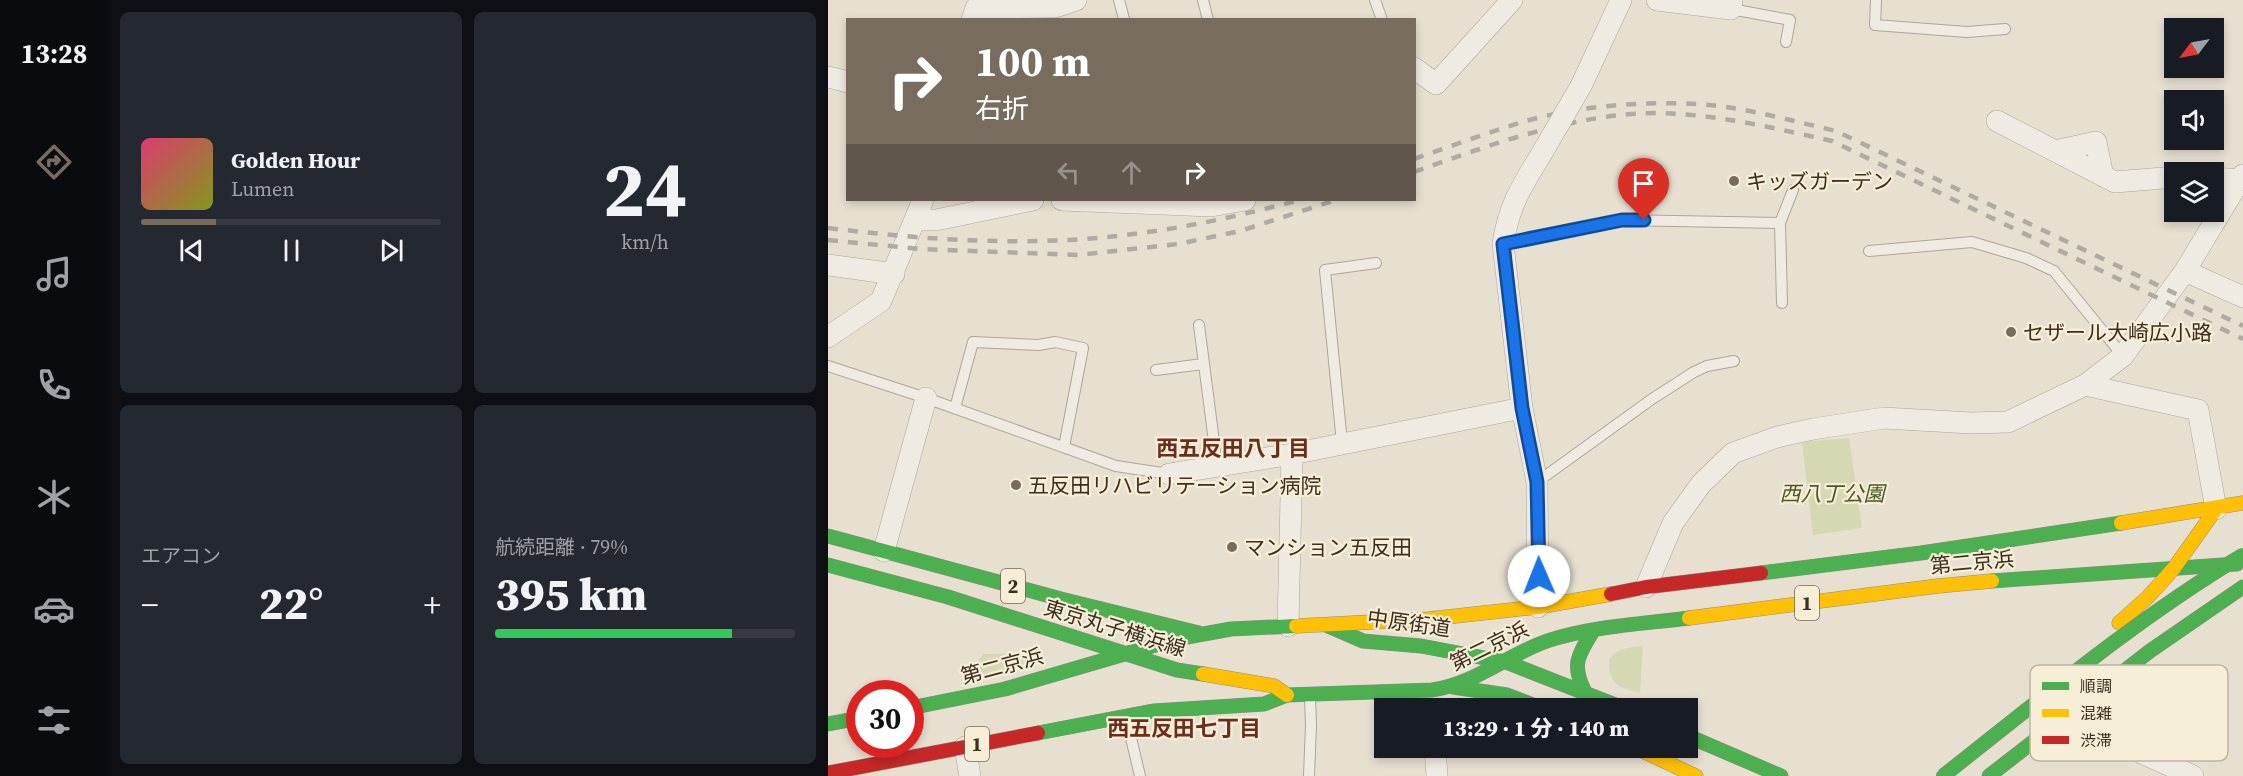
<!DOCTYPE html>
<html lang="ja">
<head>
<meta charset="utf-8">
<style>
	:root { --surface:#171b24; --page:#242831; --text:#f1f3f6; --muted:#9ea1a6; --line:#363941; --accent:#786c5e }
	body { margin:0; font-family:"Source Serif 4","Noto Sans JP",serif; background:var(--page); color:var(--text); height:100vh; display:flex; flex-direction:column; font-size:22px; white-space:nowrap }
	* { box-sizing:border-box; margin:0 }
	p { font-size:20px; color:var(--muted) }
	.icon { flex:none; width:33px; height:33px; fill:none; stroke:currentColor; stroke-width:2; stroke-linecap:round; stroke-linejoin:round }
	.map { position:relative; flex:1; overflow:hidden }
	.side { display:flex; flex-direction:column; gap:12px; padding:12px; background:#0d0f14; width:720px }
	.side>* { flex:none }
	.banner { position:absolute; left:18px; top:18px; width:570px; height:183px; border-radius:0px; box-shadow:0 3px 9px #0003; background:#786c5e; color:#fff; overflow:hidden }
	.needle { width:39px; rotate:238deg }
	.buttons { position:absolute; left:1336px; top:18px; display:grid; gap:12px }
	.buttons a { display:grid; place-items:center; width:60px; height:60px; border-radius:0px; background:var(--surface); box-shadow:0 3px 9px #0003; font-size:30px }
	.speed { position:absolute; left:18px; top:680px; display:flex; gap:12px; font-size:30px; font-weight:700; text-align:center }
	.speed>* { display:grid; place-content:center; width:78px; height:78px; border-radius:50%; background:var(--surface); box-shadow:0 3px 9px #0003; line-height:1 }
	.speed .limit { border:9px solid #d22; background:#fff; color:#111 }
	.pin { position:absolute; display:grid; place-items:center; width:51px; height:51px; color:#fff; margin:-62px -26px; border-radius:50% 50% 50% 0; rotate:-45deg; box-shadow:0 0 6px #0007 }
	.pin .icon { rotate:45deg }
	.me { position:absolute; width:66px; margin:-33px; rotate:359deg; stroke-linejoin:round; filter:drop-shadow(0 0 4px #0008) }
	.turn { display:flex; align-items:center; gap:21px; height:126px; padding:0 30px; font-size:27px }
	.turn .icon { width:78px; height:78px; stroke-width:2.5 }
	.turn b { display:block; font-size:42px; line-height:51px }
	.lanes { display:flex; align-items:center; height:57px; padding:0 30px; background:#0003; justify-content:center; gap:30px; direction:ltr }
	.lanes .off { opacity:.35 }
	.big { font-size:45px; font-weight:800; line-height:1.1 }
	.side .card { flex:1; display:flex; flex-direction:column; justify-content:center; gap:9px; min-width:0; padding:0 21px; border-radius:9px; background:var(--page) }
	.side .dial { align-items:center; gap:0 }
	.dial b { font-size:78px; line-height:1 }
	.song { display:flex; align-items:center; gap:18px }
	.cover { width:72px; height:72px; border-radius:9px; background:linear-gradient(135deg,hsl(340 70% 55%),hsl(70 70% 35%)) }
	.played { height:6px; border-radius:3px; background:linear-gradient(90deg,var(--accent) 25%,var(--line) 25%) }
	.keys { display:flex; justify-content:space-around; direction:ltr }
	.heat { display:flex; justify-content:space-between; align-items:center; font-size:33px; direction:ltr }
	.charge { height:9px; border-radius:4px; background:linear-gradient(90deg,#34c759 79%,var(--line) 0) }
	.side .tiles { flex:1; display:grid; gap:12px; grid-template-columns:repeat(2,1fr) }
	.trip { position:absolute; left:546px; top:698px; width:324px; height:60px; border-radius:0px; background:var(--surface); box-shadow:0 3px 9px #0003; font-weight:800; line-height:60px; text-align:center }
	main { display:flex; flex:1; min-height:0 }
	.tabs { display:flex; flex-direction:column; width:108px; justify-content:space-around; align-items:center; background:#090b0e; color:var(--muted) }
	.tabs .icon { width:42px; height:42px }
	.tabs .current { color:var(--accent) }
	.tabs b { font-size:27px; color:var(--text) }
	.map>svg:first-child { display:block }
	.green { fill:#d6d7b3 }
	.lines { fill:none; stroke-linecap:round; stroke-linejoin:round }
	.lane-casing { stroke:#ada599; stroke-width:12 }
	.street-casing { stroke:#ada599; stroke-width:22 }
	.fast-casing { stroke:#928b80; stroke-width:15 }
	.slow-casing { stroke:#928b80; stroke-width:15 }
	.jam-casing { stroke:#928b80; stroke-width:15 }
	.lane { stroke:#efebe3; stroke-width:10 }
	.street { stroke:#efebe3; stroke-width:21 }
	.fast { stroke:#4caf50; stroke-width:14 }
	.slow { stroke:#ffc107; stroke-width:14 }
	.jam { stroke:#c62828; stroke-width:14 }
	.rail { stroke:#afaaa2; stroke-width:4.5; stroke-dasharray:10 10; stroke-linecap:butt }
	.street-bridge-casing { stroke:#ada599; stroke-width:22; stroke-linecap:butt }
	.fast-bridge-casing { stroke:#928b80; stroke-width:15; stroke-linecap:butt }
	.street-bridge { stroke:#efebe3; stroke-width:21 }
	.fast-bridge { stroke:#4caf50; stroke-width:14 }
	.route-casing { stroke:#114b97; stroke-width:15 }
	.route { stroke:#1a73e8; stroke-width:10 }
	.poi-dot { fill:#786c5e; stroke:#f7eed8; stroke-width:2 }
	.labels { text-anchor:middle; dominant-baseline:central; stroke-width:4.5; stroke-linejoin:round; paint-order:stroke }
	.shield { fill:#f7eed8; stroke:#756857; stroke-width:1.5 }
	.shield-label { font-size:20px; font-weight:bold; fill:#3d2e20 }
	.poi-label { font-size:21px; fill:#3d2e20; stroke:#f7eed8; text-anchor:start }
	.park-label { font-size:21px; font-style:italic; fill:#4d5a26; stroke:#f7eed8 }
	.street-label { font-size:21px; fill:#3d2e20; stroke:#f7eed8 }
	.neighbourhood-label { font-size:22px; font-weight:bold; fill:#6b2e1e; stroke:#f7eed8 }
	.key { fill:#f7eed8; stroke:#bfb4a1; stroke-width:1.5 }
	.key-label { font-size:16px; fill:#3d2e20 }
</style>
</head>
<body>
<main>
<nav class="tabs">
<b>13:28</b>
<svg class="icon current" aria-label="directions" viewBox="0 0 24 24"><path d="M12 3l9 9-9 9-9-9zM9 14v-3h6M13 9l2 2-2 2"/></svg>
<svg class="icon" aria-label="music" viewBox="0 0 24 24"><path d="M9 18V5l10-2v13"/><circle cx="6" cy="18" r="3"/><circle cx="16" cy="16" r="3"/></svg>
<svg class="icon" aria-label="phone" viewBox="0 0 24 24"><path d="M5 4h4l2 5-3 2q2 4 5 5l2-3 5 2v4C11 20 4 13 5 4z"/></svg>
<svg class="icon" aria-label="climate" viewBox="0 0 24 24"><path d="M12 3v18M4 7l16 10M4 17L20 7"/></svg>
<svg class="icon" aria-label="car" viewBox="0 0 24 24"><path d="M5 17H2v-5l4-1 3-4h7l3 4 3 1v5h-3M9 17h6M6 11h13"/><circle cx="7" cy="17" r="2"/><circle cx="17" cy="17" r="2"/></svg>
<svg class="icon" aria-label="filters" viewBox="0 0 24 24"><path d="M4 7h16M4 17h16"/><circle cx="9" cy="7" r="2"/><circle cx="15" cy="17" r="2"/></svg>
</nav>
<section class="side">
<div class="tiles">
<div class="card">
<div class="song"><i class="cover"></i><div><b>Golden Hour</b><p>Lumen</p></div></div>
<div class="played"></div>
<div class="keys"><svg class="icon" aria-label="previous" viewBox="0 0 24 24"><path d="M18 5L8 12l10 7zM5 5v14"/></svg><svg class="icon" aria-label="pause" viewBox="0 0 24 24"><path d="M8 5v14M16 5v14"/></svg><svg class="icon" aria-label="next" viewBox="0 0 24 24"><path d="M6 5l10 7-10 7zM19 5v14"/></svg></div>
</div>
<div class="card dial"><b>24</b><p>km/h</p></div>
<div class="card"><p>エアコン</p>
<div class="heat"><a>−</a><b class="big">22°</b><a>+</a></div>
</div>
<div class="card"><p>航続距離 · 79%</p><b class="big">395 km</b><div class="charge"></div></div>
</div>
</section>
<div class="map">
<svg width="1415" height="776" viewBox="0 0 1415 776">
	<rect width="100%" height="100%" fill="#e7e0d1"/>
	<path class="green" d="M1021,438L1034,528L985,535L974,442Z
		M815,646L812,693C790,687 780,684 781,659C791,648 800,647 815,646Z
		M195,653L196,666L145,682L144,669L155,654Z"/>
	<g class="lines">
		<defs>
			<path id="lane" d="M291,0L296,19
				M375,0L380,20
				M547,0L554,20
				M1048,0L1047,25L1139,32L1177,29
				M903,9L962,20L958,42
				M952,223L965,190
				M675,244L794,220L952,223L954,303
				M1041,251L1144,242L1198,258L1226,271L1295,356
				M371,325L389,465
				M0,366L98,398L288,466L341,474
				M328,370L375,364
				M127,408L145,342L211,345L227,342L255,348L236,447
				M514,443L497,270L548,263
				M709,482L824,399L866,372L879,366L906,361
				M299,721L312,776
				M481,776L483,725L482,697"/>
			<path id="street" d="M829,0L903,9L904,0
				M144,20L148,8L227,7L248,0
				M586,68L608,84L684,0
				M0,77L20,82
				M753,86L793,0
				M1169,121L1287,182L1347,177
				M1227,151L1268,142L1275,176
				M1386,178L1412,180
				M234,200L383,206L417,200
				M87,220H108L205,200
				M0,265L66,274
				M1357,271L1415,297
				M0,337L53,301L95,200
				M1257,385L1370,410L1388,509
				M341,474L464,454L694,408
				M56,551L98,398
				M818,587L845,523L873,484L905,453L949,437L985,429L1056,418L1143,423L1180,422L1257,385L1295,356L1357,271L1415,175
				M710,607L709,482L694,408L675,244C680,208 693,187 711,158
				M460,626L464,454
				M1249,724L1365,776
				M137,747L142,776
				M607,747L609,776"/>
			<path id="fast" d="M0,536L233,599L371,633
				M0,565L120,597L349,670L375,674
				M933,573L1093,553L1293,523
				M1164,581L1409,564
				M498,625L535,641L593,646L678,662L795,708
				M625,687L679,695L713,708
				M757,692C743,665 750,655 765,631
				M82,708L177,689L348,639L403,629L468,626
				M0,724L32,718
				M210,733L325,711L436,704L459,695L604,690C647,684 679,655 719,641C764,626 814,624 861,618
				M860,736L953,776
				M1161,776L1322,651L1415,587"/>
			<path id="slow" d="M1293,523L1415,503
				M861,618L1110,586L1164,581
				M1291,623L1320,597L1346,568L1388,509
				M468,626L601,619L710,607L783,594
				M375,674L446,686L459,695
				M806,747L868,776"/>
			<path id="jam" d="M783,594L818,587L933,573
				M0,773L210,733"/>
		</defs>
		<use href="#lane" class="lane-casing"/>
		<use href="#street" class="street-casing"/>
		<use href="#fast" class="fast-casing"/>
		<use href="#slow" class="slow-casing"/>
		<use href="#jam" class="jam-casing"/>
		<use href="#lane" class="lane"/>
		<use href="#street" class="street"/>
		<use href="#fast" class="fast"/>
		<use href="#slow" class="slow"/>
		<use href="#jam" class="jam"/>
		<path class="rail" d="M586,159C621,147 656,134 691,123C750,105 829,99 891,106C930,111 969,122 1008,131L1415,326
			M586,172C661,145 749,113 829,113C888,114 946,128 1004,141L1415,339
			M0,228C106,241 214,248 320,232C372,225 422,213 472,200
			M0,240L92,249L250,255L350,244L412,231L508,200"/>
		<defs>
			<path id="street-bridge" d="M711,158L753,86"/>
			<path id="fast-bridge" d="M1115,776C1213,699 1308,619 1415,555"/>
		</defs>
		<use href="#street-bridge" class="street-bridge-casing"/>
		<use href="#fast-bridge" class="fast-bridge-casing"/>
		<use href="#street-bridge" class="street-bridge"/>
		<use href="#fast-bridge" class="fast-bridge"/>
	</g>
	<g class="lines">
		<defs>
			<path id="route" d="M711,576L709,482L694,408L675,244L794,220H816"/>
		</defs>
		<use href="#route" class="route-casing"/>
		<use href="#route" class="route"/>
	</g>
	<g class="poi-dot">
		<circle cx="906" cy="181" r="6"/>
		<circle cx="1183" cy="332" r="6"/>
		<circle cx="188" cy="485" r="6"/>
		<circle cx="404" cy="547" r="6"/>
	</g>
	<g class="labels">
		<g class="shield">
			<rect x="173" y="569" width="24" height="34" rx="4.5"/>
			<rect x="967" y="586" width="24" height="34" rx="4.5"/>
			<rect x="137" y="727" width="24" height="34" rx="4.5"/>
		</g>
		<g class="shield-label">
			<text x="185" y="586">2</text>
			<text x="979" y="603">1</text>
			<text x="149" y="744">1</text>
		</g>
		<g class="poi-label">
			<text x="918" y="181">キッズガーデン</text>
			<text x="1195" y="332">セザール大崎広小路</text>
			<text x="200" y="485">五反田リハビリテーション病院</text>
			<text x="416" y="547">マンション五反田</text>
		</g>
		<g class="park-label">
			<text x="1004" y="493">西八丁公園</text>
		</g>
		<g class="street-label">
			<text transform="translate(1144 562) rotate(-5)">第二京浜</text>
			<text transform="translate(581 623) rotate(8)">中原街道</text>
			<text transform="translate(287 628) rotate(17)">東京丸子横浜線</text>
			<text transform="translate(661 646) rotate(-26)">第二京浜</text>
			<text transform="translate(174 666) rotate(-15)">第二京浜</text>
		</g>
		<g class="neighbourhood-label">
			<text x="405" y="448">西五反田八丁目</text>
			<text x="356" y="728">西五反田七丁目</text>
		</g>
	</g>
	<rect x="1202" y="665" width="198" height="96" rx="9" class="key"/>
	<rect x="1214" y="682" width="27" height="8" fill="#4caf50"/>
	<rect x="1214" y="709" width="27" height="8" fill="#ffc107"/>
	<rect x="1214" y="736" width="27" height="8" fill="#c62828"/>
	<g class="key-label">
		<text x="1252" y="692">順調</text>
		<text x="1252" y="719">混雑</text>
		<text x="1252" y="746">渋滞</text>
	</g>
</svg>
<div class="buttons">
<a><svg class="needle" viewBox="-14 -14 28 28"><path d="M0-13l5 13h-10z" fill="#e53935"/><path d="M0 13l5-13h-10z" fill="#9ea1a6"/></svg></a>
<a><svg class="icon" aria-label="sound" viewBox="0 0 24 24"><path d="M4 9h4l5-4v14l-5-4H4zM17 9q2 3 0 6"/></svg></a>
<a><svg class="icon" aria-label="layers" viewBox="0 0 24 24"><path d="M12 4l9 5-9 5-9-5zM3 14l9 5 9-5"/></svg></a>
</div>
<div class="speed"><div class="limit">30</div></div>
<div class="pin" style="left:816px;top:220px;background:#d93025"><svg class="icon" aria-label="arrive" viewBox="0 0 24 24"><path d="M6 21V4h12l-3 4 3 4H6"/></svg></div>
<svg class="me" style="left:711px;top:576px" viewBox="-20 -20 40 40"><circle r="19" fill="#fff"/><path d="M0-13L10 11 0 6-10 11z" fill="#1a73e8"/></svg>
<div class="trip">13:29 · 1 分 · 140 m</div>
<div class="banner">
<div class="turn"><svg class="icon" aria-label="right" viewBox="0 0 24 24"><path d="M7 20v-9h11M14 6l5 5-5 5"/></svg><div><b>100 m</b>右折</div></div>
<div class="lanes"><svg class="icon off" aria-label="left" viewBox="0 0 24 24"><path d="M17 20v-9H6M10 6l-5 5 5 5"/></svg><svg class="icon off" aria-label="ahead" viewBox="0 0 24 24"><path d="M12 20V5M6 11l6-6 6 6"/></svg><svg class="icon" aria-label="right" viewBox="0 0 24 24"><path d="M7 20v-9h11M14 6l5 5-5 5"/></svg></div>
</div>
</div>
</main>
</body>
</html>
